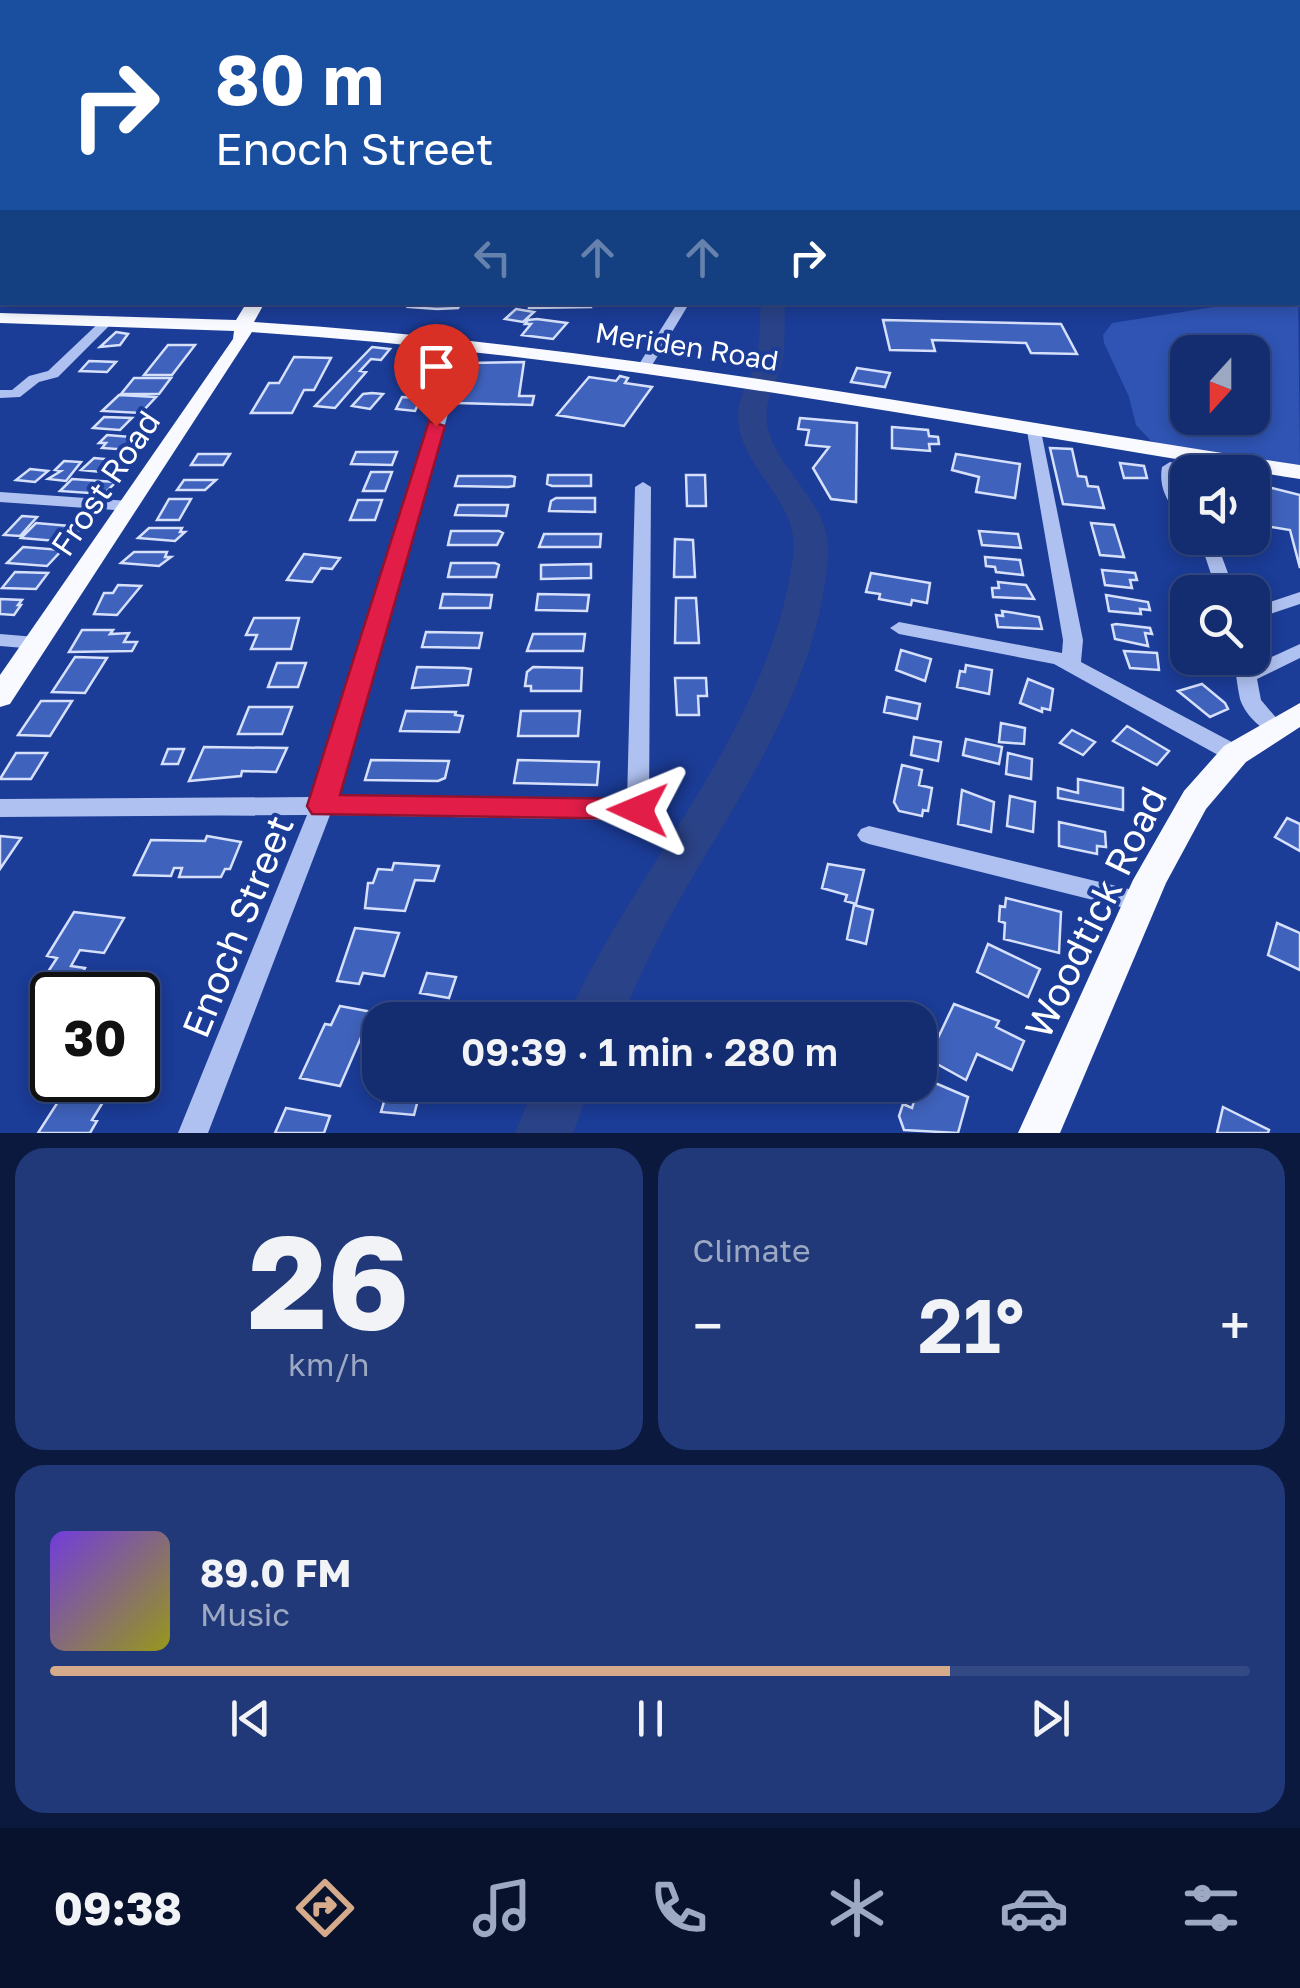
<!DOCTYPE html>
<html lang="en">
<head>
<meta charset="utf-8">
<style>
	:root { --surface:#142d71; --page:#213979; --text:#f1f3f6; --muted:#9da8c3; --line:#334984; --accent:#d6ab8b }
	body { margin:0; font-family:"Golos Text",sans-serif; background:var(--page); color:var(--text); height:100vh; display:flex; flex-direction:column; font-size:38px; white-space:nowrap }
	* { box-sizing:border-box; margin:0 }
	p { font-size:32px; color:var(--muted) }
	.icon { flex:none; width:55px; height:55px; fill:none; stroke:currentColor; stroke-width:2; stroke-linecap:round; stroke-linejoin:round }
	.map { position:relative; height:1133px; overflow:hidden }
	.panel { display:flex; flex-direction:column; gap:15px; padding:15px; background:#0b193e; flex:1 }
	.panel>* { flex:none }
	.guide { position:absolute; left:0px; top:0px; width:1300px; height:305px; box-shadow:0 5px 15px #0003,0 0 0 2px var(--line); background:#1a4fa0; color:#fff; overflow:hidden }
	.needle { width:65px; rotate:201deg }
	.tools { position:absolute; left:1170px; top:335px; display:grid; gap:20px }
	.tools a { display:grid; place-items:center; width:100px; height:100px; border-radius:20px; background:var(--surface); box-shadow:0 5px 15px #0003,0 0 0 2px var(--line); font-size:50px }
	.speed { position:absolute; left:30px; top:972px; display:flex; gap:20px; font-size:50px; font-weight:700; text-align:center }
	.speed>* { display:grid; place-content:center; width:130px; height:130px; border-radius:50%; background:var(--surface); box-shadow:0 5px 15px #0003,0 0 0 2px var(--line); line-height:1 }
	.speed .limit { border:5px solid #111; border-radius:15px; background:#fff; color:#111 }
	.pin { position:absolute; display:grid; place-items:center; width:85px; height:85px; color:#fff; margin:-102px -42px; border-radius:50% 50% 50% 0; rotate:-45deg; box-shadow:0 0 10px #0007 }
	.pin .icon { rotate:45deg }
	.me { position:absolute; width:110px; margin:-55px; rotate:271deg; stroke-linejoin:round; filter:drop-shadow(0 0 8px #0008) }
	.turn { display:flex; align-items:center; gap:35px; height:210px; padding:0 50px; font-size:45px }
	.turn .icon { width:130px; height:130px; stroke-width:2.5 }
	.turn b { display:block; font-size:70px; line-height:85px }
	.lanes { display:flex; align-items:center; height:95px; padding:0 50px; background:#0003; justify-content:center; gap:50px; direction:ltr }
	.lanes .off { opacity:.35 }
	.big { font-size:75px; font-weight:600; line-height:1.1 }
	.panel .widget { flex:1; display:flex; flex-direction:column; justify-content:center; gap:15px; min-width:0; padding:0 35px; border-radius:30px; background:var(--page) }
	.panel .dial { align-items:center; gap:0 }
	.dial b { font-size:130px; line-height:1 }
	.song { display:flex; align-items:center; gap:30px }
	.cover { width:120px; height:120px; border-radius:15px; background:linear-gradient(135deg,hsl(260 70% 55%),hsl(60 70% 35%)) }
	.played { height:10px; border-radius:5px; background:linear-gradient(90deg,var(--accent) 75%,var(--line) 75%) }
	.keys { display:flex; justify-content:space-around; direction:ltr }
	.heat { display:flex; justify-content:space-between; align-items:center; font-size:55px; direction:ltr }
	.panel .tiles { flex:1; display:grid; gap:15px; grid-template-columns:1fr 1fr }
	.widget:last-child { grid-column:span 2 }
	.trip { position:absolute; left:362px; top:1002px; width:575px; height:100px; border-radius:30px; background:var(--surface); box-shadow:0 5px 15px #0003,0 0 0 2px var(--line); font-weight:600; line-height:100px; text-align:center }
	.dock { display:flex; height:160px; justify-content:space-around; align-items:center; background:#08122d; color:var(--muted) }
	.dock .icon { width:70px; height:70px }
	.dock .selected { color:var(--accent) }
	.dock b { font-size:45px; color:var(--text) }
	.map>svg:first-child { display:block }
	.green { fill:#2f54b4; fill-rule:evenodd }
	.lines { fill:none; stroke-linecap:round; stroke-linejoin:round }
	.river { fill:#2a4287; fill-rule:evenodd }
	.building { fill:#3f62bc; stroke:#d6e0fb; stroke-width:2.5 }
	.minor { fill:#afc1f0; fill-rule:evenodd }
	.major { fill:#f8faff; fill-rule:evenodd }
	.route { fill:#e11d48; stroke:#92132f; stroke-width:2.5 }
	.labels { text-anchor:middle; dominant-baseline:central; stroke-width:8; stroke-linejoin:round; paint-order:stroke }
	.far-street-label { font-size:28px; fill:#fff; stroke:#1b3c97 }
	.street-label { font-size:32px; fill:#fff; stroke:#1b3c97 }
	.near-street-label { font-size:38px; fill:#fff; stroke:#1b3c97 }
</style>
</head>
<body>
<div class="map">
<svg width="1300" height="1133" viewBox="0 0 1300 1133">
	<rect width="100%" height="100%" fill="#1b3c97"/>
	<path class="green" d="M1298,294L1300,465L1165,445L1151,441L1136,425L1129,397L1104,343L1103,335L1112,323L1239,303L1298,302ZM1188,352H1252V418H1188Z"/>
	<g class="lines">
		<path class="river" d="M761,302H785C784,322 786,345 782,363C775,388 762,402 768,429C781,477 832,503 828,557C816,703 724,813 659,937C645,964 633,992 620,1020H566C637,862 768,734 793,558C801,504 749,477 739,428C734,401 748,387 755,363C761,345 759,322 761,302Z
			M535,1085H591L573,1133H515Z"/>
	</g>
	<path class="building" d="M411,302H462L458,308L437,309L408,307Z
		M529,302H591V307L529,308Z
		M516,309L534,312L523,322L505,319Z
		M537,319L567,323L553,339L522,335L531,324H525L528,320Z
		M883,320L1061,324L1077,354L1031,353L1026,343L932,340L935,351L890,350Z
		M116,332L128,334L120,345L100,347Z
		M168,345H195L172,375H144Z
		M372,347L390,349L381,360L371,359L360,371L366,372L335,408L315,406Z
		M414,351L426,354L415,366L397,364Z
		M294,357L331,358L314,390H304L292,413H251L269,383H279Z
		M89,361L116,362L107,372L80,371Z
		M524,362L519,396H534L532,405L458,403L469,363Z
		M857,368L890,373L885,387L851,382Z
		M620,376L628,378L625,383L652,387L624,426L557,415L589,377L616,381Z
		M134,378H171L159,394H121Z
		M372,393L383,394L370,409L352,406L363,394Z
		M119,395L156,397L141,413L102,411Z
		M402,397L421,398L415,411L396,409Z
		M104,417L132,418L120,430L93,428Z
		M800,418L857,423L856,502L831,499L813,468L829,447L806,445L809,430L798,429Z
		M892,427L928,430L929,436L938,437L939,444H929L930,451L892,448Z
		M107,435L143,438L131,450L102,448L106,443H99Z
		M1050,448L1072,449L1078,476L1086,477L1088,486L1098,487L1104,508L1063,504Z
		M356,452H397L392,465L351,464Z
		M198,454H230L223,465H191Z
		M956,454L1020,464L1015,498L976,492L979,477L952,470Z
		M94,458L126,461L112,473L81,470Z
		M64,461L81,462L66,481L48,479L61,471L55,470Z
		M1120,463L1144,466L1147,478H1124Z
		M30,469L48,471L35,482L16,480Z
		M371,472H392L385,491H363Z
		M548,475H591V486H552L547,484Z
		M686,475H705L706,506H687Z
		M458,476H511L515,477L514,486L508,487L455,486Z
		M72,479L116,482L104,494L60,491Z
		M184,480H216L205,490H177Z
		M1260,485L1300,495V568L1290,530L1252,524V507L1263,508Z
		M556,498H595V512L549,511L551,501Z
		M169,499H191L179,520H157Z
		M358,500H382L375,520H350Z
		M458,505H508L506,516L455,515Z
		M22,516L37,517L20,536L4,535Z
		M36,523L82,527L68,542L21,538Z
		M1091,523L1114,525L1124,557L1100,555Z
		M149,528H182L180,532H185L175,541L138,538Z
		M451,531H499L503,533L497,545H448Z
		M979,531L1018,534L1021,548L982,545Z
		M544,534H601L600,547H539Z
		M675,539L693,540L695,577H674Z
		M23,547L62,550L47,566L7,563Z
		M134,552H167L165,557H171L159,566L121,563Z
		M304,554L340,558L332,569L321,568L312,582L287,580Z
		M985,557L1020,560L1023,575L996,572L995,567L986,566Z
		M451,563H495L499,565L496,577H448Z
		M591,564V578L541,579V565Z
		M1102,570L1135,573L1137,580H1130L1132,588L1105,585Z
		M15,572L48,573L36,589L2,588Z
		M871,573L930,583L927,603L912,600L911,605L879,599L880,594L866,592Z
		M998,582L1026,585L1034,599L993,597L992,588H999Z
		M118,585L141,586L117,615L94,614L104,593H113Z
		M443,594L492,595L490,608H440Z
		M538,594L589,595L587,611L536,610Z
		M1106,595L1148,602L1150,610L1140,609L1141,614L1109,611Z
		M676,598H696L699,643H675Z
		M0,599L22,600L18,605H21L14,615L0,614Z
		M1002,611L1039,617L1042,629L998,627L996,615L1003,616Z
		M254,618H299L291,649H251L257,635H246Z
		M1116,624L1150,628L1152,634L1145,633L1148,646L1115,639L1112,625Z
		M82,630H113L110,634L129,633L124,642H137L132,651L69,652Z
		M426,632L482,633L479,648L422,647Z
		M533,634H585L583,651H527Z
		M901,650L931,659L925,681L896,670Z
		M1124,651L1157,653L1159,670L1130,668Z
		M75,657L107,658L85,693L52,692Z
		M277,663H306L298,687H268Z
		M966,665L992,670L989,694L957,687L960,671L965,672Z
		M417,667L464,668L471,669L468,685L412,688Z
		M533,667L582,668L581,691H531V686H525L527,672Z
		M675,678H706L707,696H698L699,715H677Z
		M1028,679L1053,689L1050,710L1042,708V712L1020,703Z
		M1202,684L1225,703L1228,709L1210,717L1178,691Z
		M887,697L920,704L917,719L884,712Z
		M41,701H72L50,736L18,735Z
		M249,707H292L282,734H238Z
		M406,711L456,712L455,715L463,716L459,732L400,731Z
		M521,711H580L578,736H518Z
		M1001,723L1025,728L1024,744L999,742Z
		M1127,726L1169,751L1157,765L1113,741Z
		M1072,730L1095,742L1083,755L1060,743Z
		M914,737L941,742L938,761L911,755Z
		M966,739L1002,747L999,764L963,755Z
		M204,747L287,748L276,772L242,771L241,776L189,781Z
		M168,749H184L178,764H162Z
		M16,753H47L31,779H0Z
		M1008,753L1032,759L1031,779L1006,774Z
		M371,760L449,761L445,778L438,781L365,780Z
		M518,760L599,762L597,785L514,783Z
		M902,765L922,770L919,785L932,788L928,811L923,810L922,816L899,811L894,802Z
		M1078,779L1123,788V810L1058,798V788L1078,793Z
		M962,790L994,802L991,832L958,824Z
		M1010,796L1035,802L1033,832L1007,826Z
		M1287,818L1300,824V851L1275,837Z
		M1059,822L1105,832L1106,847L1097,846V854L1059,846Z
		M0,836L21,838L0,869Z
		M207,836L241,842L230,869H225L221,877H179L182,868H174L171,876L134,875L151,840L205,841Z
		M394,863L439,866L434,881L415,880L405,911L365,908L368,883H373L378,869L392,870Z
		M828,864L864,870L856,904L845,901L847,895L822,888Z
		M1006,898L1061,912L1059,953L1004,939L1005,923L999,921L1000,906L1005,907Z
		M854,905L873,910L866,944L847,939Z
		M74,912L124,918L104,953L80,950L71,966L85,968L72,991L38,987L57,958L47,956Z
		M1277,923L1300,933V970L1268,955Z
		M355,928L399,933L384,976L363,973L359,984L337,981Z
		M988,944L1040,969L1028,997L977,972Z
		M427,973L456,977L449,998L420,993Z
		M954,1004L999,1021L996,1027L1024,1041L1012,1070L977,1054L966,1080L928,1059Z
		M340,1006L372,1012L340,1086L300,1078L325,1024L331,1025Z
		M921,1077L968,1097L958,1133L904,1130L899,1116L903,1104L912,1108Z
		M72,1080L111,1089L92,1120L97,1121L90,1133H38Z
		M388,1088L420,1092L414,1115L381,1112Z
		M1223,1107L1269,1130L1268,1133H1217Z
		M286,1108L330,1116L324,1133H275Z"/>
	<g class="lines">
		<path class="minor" d="M678,302H690L648,372H638L636,369Z
			M106,316L116,319L58,377L39,382L20,397L0,398V390H12L29,376L48,371Z
			M463,338L469,342L336,798L627,802L635,487L643,482L651,487L649,811L646,817L638,820L330,815L208,1133H178L307,815L0,817V799L313,797L457,342Z
			M1034,427L1041,431L1083,640L1081,662L1243,748L1246,754L1243,760L1235,762L1227,760L1054,664L899,634L890,628L899,622L1062,653L1063,640L1027,431Z
			M1170,462L1206,467L1214,472L1177,473C1176,492 1188,499 1188,519C1169,509 1158,488 1162,467Z
			M0,492L129,501L137,506L129,511L0,502Z
			M1199,538H1215L1235,592H1217Z
			M1300,592V604L1252,620V608Z
			M0,634L36,637L46,643L36,649L0,646Z
			M1300,644V658L1257,679L1261,700L1284,727L1281,732C1265,736 1245,715 1240,699C1237,686 1236,671 1233,658H1252L1254,665Z
			M869,826L1141,892L1150,895L1153,902L1150,909L1141,912L869,844L861,841L857,835L861,829Z"/>
		<path class="major" d="M247,302H265L254,322C605,344 952,412 1300,465V479C952,424 604,355 252,332L10,704L0,707V675L233,339L234,331L0,323V313L236,320Z
			M1300,703V727L1246,762L1206,809L1166,883L1060,1133H1018L1133,880L1184,791L1224,746Z"/>
	</g>
	<linearGradient id="sky" x2="0" y2="1"><stop stop-color="#0f2153"/><stop offset="0.5" stop-color="#3956a1"/><stop offset="1" stop-color="#3956a1" stop-opacity="0"/></linearGradient>
	<rect width="1300" height="318" fill="url(#sky)"/>
	<path class="route" d="M429,421L445,426L340,795L638,799L648,802L652,810L648,819L312,814L307,806Z"/>
	<g class="labels">
		<g class="far-street-label">
			<text transform="translate(687 346) rotate(9)">Meriden Road</text>
		</g>
		<g class="street-label">
			<text transform="translate(105 483) rotate(-56)">Frost Road</text>
		</g>
		<g class="near-street-label">
			<text transform="translate(1095 912) rotate(-64)">Woodtick Road</text>
			<text transform="translate(237 926) rotate(-68)">Enoch Street</text>
		</g>
	</g>
</svg>
<div class="tools">
<a><svg class="needle" viewBox="-14 -14 28 28"><path d="M0-13l5 13h-10z" fill="#e53935"/><path d="M0 13l5-13h-10z" fill="#9da8c3"/></svg></a>
<a><svg class="icon" aria-label="sound" viewBox="0 0 24 24"><path d="M4 9h4l5-4v14l-5-4H4zM17 9q2 3 0 6"/></svg></a>
<a><svg class="icon" aria-label="search" viewBox="0 0 24 24"><circle cx="10" cy="10" r="6"/><path d="M15 15l6 6"/></svg></a>
</div>
<div class="speed"><div class="limit">30</div></div>
<div class="pin" style="left:436px;top:426px;background:#d93025"><svg class="icon" aria-label="arrive" viewBox="0 0 24 24"><path d="M6 21V4h12l-3 4 3 4H6"/></svg></div>
<svg class="me" style="left:638px;top:810px" viewBox="-20 -20 40 40"><path d="M0-17L14 15 0 8-14 15z" fill="#e11d48" stroke="#fff" stroke-width="4"/></svg>
<div class="trip">09:39 · 1 min · 280 m</div>
<div class="guide">
<div class="turn"><svg class="icon" aria-label="right" viewBox="0 0 24 24"><path d="M7 20v-9h11M14 6l5 5-5 5"/></svg><div><b>80 m</b>Enoch Street</div></div>
<div class="lanes"><svg class="icon off" aria-label="left" viewBox="0 0 24 24"><path d="M17 20v-9H6M10 6l-5 5 5 5"/></svg><svg class="icon off" aria-label="ahead" viewBox="0 0 24 24"><path d="M12 20V5M6 11l6-6 6 6"/></svg><svg class="icon off" aria-label="ahead" viewBox="0 0 24 24"><path d="M12 20V5M6 11l6-6 6 6"/></svg><svg class="icon" aria-label="right" viewBox="0 0 24 24"><path d="M7 20v-9h11M14 6l5 5-5 5"/></svg></div>
</div>
</div>
<section class="panel">
<div class="tiles">
<div class="widget dial"><b>26</b><p>km/h</p></div>
<div class="widget"><p>Climate</p>
<div class="heat"><a>−</a><b class="big">21°</b><a>+</a></div>
</div>
<div class="widget">
<div class="song"><i class="cover"></i><div><b>89.0 FM</b><p>Music</p></div></div>
<div class="played"></div>
<div class="keys"><svg class="icon" aria-label="previous" viewBox="0 0 24 24"><path d="M18 5L8 12l10 7zM5 5v14"/></svg><svg class="icon" aria-label="pause" viewBox="0 0 24 24"><path d="M8 5v14M16 5v14"/></svg><svg class="icon" aria-label="next" viewBox="0 0 24 24"><path d="M6 5l10 7-10 7zM19 5v14"/></svg></div>
</div>
</div>
</section>
<nav class="dock">
<b>09:38</b>
<svg class="icon selected" aria-label="directions" viewBox="0 0 24 24"><path d="M12 3l9 9-9 9-9-9zM9 14v-3h6M13 9l2 2-2 2"/></svg>
<svg class="icon" aria-label="music" viewBox="0 0 24 24"><path d="M9 18V5l10-2v13"/><circle cx="6" cy="18" r="3"/><circle cx="16" cy="16" r="3"/></svg>
<svg class="icon" aria-label="phone" viewBox="0 0 24 24"><path d="M5 4h4l2 5-3 2q2 4 5 5l2-3 5 2v4C11 20 4 13 5 4z"/></svg>
<svg class="icon" aria-label="climate" viewBox="0 0 24 24"><path d="M12 3v18M4 7l16 10M4 17L20 7"/></svg>
<svg class="icon" aria-label="car" viewBox="0 0 24 24"><path d="M5 17H2v-5l4-1 3-4h7l3 4 3 1v5h-3M9 17h6M6 11h13"/><circle cx="7" cy="17" r="2"/><circle cx="17" cy="17" r="2"/></svg>
<svg class="icon" aria-label="filters" viewBox="0 0 24 24"><path d="M4 7h16M4 17h16"/><circle cx="9" cy="7" r="2"/><circle cx="15" cy="17" r="2"/></svg>
</nav>
</body>
</html>
